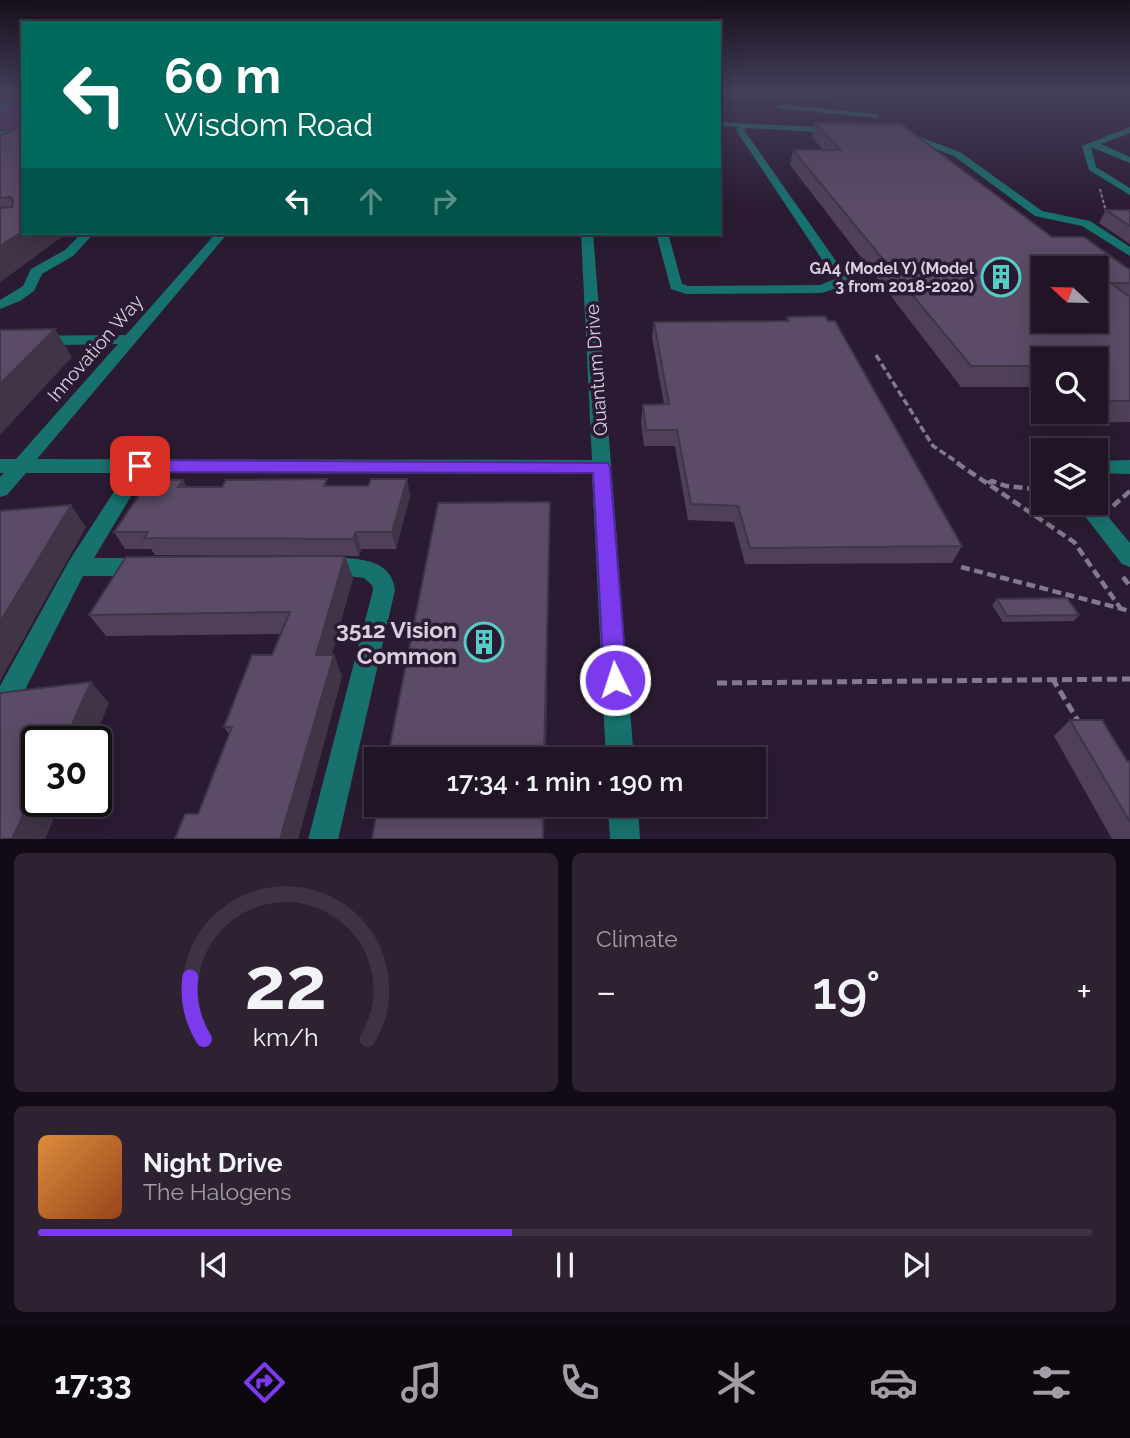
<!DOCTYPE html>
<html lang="en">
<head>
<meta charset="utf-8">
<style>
	:root { --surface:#201426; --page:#2d2132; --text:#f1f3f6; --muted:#a29ea7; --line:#3d3343; --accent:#7c3aed }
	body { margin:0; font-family:Raleway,sans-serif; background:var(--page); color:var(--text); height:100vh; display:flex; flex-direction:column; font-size:26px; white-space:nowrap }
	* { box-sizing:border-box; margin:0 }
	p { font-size:23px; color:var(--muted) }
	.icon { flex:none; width:38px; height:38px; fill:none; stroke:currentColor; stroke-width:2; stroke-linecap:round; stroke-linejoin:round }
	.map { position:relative; height:839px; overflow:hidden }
	.sheet { display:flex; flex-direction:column; gap:14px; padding:14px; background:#120b15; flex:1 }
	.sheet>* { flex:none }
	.guide { position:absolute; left:21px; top:21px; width:700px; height:214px; border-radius:0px; box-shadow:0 4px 18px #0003,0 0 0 2px var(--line); background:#00695c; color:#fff; overflow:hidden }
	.needle { width:46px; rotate:292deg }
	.tools { position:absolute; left:1031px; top:256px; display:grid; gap:14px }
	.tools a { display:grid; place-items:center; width:77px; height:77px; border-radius:0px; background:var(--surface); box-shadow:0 4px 18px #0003,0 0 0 2px var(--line); font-size:35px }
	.speed { position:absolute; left:21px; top:726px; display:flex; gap:14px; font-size:35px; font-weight:700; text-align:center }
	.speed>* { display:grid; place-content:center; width:91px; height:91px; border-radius:50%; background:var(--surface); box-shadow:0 4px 18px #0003,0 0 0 2px var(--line); line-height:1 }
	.speed .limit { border:4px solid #111; border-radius:10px; background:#fff; color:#111 }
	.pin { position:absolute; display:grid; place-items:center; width:60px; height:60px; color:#fff; margin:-30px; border-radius:14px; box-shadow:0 4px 10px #0006 }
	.me { position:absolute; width:77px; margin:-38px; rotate:356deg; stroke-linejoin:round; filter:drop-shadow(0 0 5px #0008) }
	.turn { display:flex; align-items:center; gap:24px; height:147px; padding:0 28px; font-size:32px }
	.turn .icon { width:91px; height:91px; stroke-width:2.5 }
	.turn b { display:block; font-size:49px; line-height:60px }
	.lanes { display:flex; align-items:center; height:66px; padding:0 28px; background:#0003; justify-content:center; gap:35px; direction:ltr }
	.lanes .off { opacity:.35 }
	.big { font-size:52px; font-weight:600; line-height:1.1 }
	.sheet .widget { flex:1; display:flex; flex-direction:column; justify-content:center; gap:10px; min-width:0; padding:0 24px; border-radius:10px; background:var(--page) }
	.sheet .dial { align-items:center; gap:0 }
	.dial svg { height:182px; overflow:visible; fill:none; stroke:var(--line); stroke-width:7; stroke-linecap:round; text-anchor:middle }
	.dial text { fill:var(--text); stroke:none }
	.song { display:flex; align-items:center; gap:21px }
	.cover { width:84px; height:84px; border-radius:10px; background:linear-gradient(135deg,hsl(30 70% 55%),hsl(20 70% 35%)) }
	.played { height:7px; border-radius:4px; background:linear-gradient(90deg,var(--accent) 45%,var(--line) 45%) }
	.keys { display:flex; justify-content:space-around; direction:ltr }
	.heat { display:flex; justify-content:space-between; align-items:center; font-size:38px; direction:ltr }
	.sheet .tiles { flex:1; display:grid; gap:14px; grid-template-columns:1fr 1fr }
	.widget:last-child { grid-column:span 2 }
	.trip { position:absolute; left:364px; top:747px; width:402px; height:70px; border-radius:0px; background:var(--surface); box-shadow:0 4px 18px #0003,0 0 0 2px var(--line); font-weight:600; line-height:70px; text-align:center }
	.tabs { display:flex; height:112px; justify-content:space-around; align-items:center; background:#0d080f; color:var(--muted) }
	.tabs .icon { width:49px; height:49px }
	.tabs .on { color:var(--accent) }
	.tabs b { font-size:32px; color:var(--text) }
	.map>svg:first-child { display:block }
	.green { fill:#5c356f }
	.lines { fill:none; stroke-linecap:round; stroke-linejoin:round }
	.path-far3 { stroke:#85788c; stroke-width:2; stroke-dasharray:3.5 2; stroke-linecap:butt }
	.path-far2 { stroke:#85788c; stroke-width:3.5; stroke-dasharray:7 3.5; stroke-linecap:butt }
	.path-far1 { stroke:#85788c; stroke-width:4.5; stroke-dasharray:9 4.5; stroke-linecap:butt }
	.path { stroke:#85788c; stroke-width:5; stroke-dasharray:10 5; stroke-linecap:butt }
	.minor { fill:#17726e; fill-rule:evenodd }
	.wall { fill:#4f4058 }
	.shaded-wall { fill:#403447 }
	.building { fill:#5c4b66; stroke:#403447; stroke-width:2; fill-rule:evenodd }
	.route { fill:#7c3aed; stroke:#51269a; stroke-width:2 }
	.labels { text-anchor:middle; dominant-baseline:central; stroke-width:7; stroke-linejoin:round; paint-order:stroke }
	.far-poi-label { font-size:16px; font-weight:bold; fill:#d9cfdf; stroke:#2b1b32; text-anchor:end }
	.street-label { font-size:19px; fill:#d9cfdf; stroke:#2b1b32 }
	.near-poi-label { font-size:23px; font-weight:bold; fill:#d9cfdf; stroke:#2b1b32; text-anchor:end }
</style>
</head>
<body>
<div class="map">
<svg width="1130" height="840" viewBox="0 0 1130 840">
	<rect width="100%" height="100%" fill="#2b1b32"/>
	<path class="green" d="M0,91H23V128L0,130Z"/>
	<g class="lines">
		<path class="path-far3" d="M1100,189L1106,212"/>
		<path class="path-far2" d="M876,355L933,446L960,464"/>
		<path class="path-far1" d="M957,463L1074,542L1121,609
			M988,483L992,481L1006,486L1043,490
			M1113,506L1130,491
			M961,567L1130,611
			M1123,577L1130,586"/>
		<path class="path" d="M1052,678L1080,724
			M717,683L1130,679"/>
		<path class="minor" d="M878,91H924L804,98L719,97V93L804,94Z
			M12,99L19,101L0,111V106Z
			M779,104L876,114L880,116L876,118L776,108Z
			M719,122L838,128L835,133L747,128L744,130L850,281L848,284L822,293L686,294L671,289L656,233H668L682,284L688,286L820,285L835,279L736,130L738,127L719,126Z
			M1130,127V133L1101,144L1130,157V163L1091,147L1096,167L1130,188V195L1089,170L1082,146Z
			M23,129V135L0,137V131Z
			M901,130L960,152L1042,211L1090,221L1130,247V256L1082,226L1035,216L954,156L898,135Z
			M82,233H94L73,256L42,274L34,291L20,301L0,309V300L23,286L31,269L65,250Z
			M216,233H228L37,459L592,460L581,233H593L634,760H606L592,474L145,473L94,558H142L150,561L153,567L150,573L142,576H83L9,721L0,725V686L69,561L126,473H26L7,495L0,497V477L4,473H0V459H16L118,344L0,346V336L126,335Z
			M1130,460V474L1096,473V461Z
			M1074,502H1096L1130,543V567L1122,564Z
			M324,557C351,559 391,555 395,590L338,840H308L373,590L372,585L364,578L316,572L313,566L316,560Z
			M608,805H638L640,840H610Z"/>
	</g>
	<path class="wall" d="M815,123L1052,237L1130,270V422L1078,423L1067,411H1096V359H1043V387H961L790,165L793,150H823L812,137Z
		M0,136L23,233H67L0,282Z
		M1106,210H1130V244L1099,223Z
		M787,317L962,546L952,563L745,564L734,522L688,520L675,446H644L641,421L643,405L664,404L652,337L654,322L786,321Z
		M407,479L410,496L396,549H361L359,556L155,555L151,549H125L114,532L187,487L368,486Z
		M353,578L331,655H334L342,676L298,839H175L198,814L229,734L224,727L272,655L281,634L106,636L89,615Z
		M997,599L1079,615L1074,621L1003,622L992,605Z
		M1070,720L1127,761H1130V839H1112L1054,736Z"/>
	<path class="shaded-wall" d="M23,231V233H67L0,282V246Z
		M55,329L72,357L0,435V384Z
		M407,479L410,496L396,549L392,532Z
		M183,480L192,496L178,487Z
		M550,502L546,760H544Z
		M71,505L86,527L0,681V622Z
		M356,532L361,549L359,556L353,539Z
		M345,556L353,578L326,676L316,655Z
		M334,655L342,676L298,839H280Z
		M91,682L109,703L93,742H64Z
		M37,785V802H61L45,839H12Z
		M543,805H545L544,839H543Z"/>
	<path class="building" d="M815,123L901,124L1052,237H1084L1130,270V283H1111L1130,297V401H1096V359H1043V366H971L793,150H841ZM1043,268H1096V320H1043Z
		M23,125V231L0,246V208L12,207L13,200L10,197L0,198V136Z
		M1106,210H1130V226Z
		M825,316L828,321H835L962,546L750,548L738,506L691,504L677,430H646L643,405L669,404L654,322L789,321L787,317Z
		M55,329L0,384V330Z
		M150,479L183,480L178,487H222L226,480L327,479L324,486H368L371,479H407L392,532H356L353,539L144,538L148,532H114Z
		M550,502L544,760H387L438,503Z
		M71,505L0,622V511Z
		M345,556L316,655H334L280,839H175L185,814H198L232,727H224L252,655H272L290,612L89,615L126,557Z
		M1067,598L1079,615L1007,616L997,599Z
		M91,682L64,742H37V785L12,839H0V693Z
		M1070,720H1102L1127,761H1130V822Z
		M378,805H543V839H372Z"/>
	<linearGradient id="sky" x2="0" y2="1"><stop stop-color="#180f1c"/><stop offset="0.44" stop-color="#443f5a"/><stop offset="1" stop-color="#443f5a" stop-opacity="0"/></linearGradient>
	<rect width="1130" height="208" fill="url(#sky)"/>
	<path class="route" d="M140,460L608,463L610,467L627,680L624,688L615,691L607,688L604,680L593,473L140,472L131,466Z"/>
	<defs>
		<symbol id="building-ring" viewBox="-11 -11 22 22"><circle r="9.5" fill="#2b1b32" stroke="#54cdc7" stroke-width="1.5"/><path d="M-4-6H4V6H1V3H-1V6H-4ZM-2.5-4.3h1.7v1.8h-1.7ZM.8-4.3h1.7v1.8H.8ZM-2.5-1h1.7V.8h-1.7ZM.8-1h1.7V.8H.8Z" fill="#54cdc7"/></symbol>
	</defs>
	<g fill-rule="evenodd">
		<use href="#building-ring" x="979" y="255" width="44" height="44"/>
		<use href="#building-ring" x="462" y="620" width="44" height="44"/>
	</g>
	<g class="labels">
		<g class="far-poi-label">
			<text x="974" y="268">GA4 (Model Y) (Model<tspan x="974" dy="18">3 from 2018-2020)</tspan></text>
		</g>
		<g class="street-label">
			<text transform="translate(95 348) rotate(-49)">Innovation Way</text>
			<text transform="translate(596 370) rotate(-94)">Quantum Drive</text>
		</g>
		<g class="near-poi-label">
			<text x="457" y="629">3512 Vision<tspan x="457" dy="26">Common</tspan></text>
		</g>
	</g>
</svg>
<div class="tools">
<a><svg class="needle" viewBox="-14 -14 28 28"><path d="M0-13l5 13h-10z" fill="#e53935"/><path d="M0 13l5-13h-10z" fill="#a29ea7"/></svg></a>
<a><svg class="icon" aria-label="search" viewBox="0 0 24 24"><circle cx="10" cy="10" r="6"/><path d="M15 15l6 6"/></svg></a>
<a><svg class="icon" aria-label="layers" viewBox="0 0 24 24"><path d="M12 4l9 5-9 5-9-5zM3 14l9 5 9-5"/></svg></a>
</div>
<div class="speed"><div class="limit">30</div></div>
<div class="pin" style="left:140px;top:466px;background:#d93025"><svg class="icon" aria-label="arrive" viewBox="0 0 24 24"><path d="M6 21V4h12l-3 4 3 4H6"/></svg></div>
<svg class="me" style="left:615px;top:680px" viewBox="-20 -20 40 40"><circle r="17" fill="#7c3aed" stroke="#fff" stroke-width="3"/><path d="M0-11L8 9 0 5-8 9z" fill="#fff"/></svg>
<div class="trip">17:34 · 1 min · 190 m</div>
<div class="guide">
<div class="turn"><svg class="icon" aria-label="left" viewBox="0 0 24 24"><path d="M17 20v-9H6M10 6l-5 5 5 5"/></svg><div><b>60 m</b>Wisdom Road</div></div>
<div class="lanes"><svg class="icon" aria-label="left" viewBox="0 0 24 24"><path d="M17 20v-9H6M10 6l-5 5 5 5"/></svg><svg class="icon off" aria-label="ahead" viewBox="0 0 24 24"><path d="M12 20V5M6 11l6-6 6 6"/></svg><svg class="icon off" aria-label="right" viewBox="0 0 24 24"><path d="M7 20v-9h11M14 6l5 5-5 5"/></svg></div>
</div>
</div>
<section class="sheet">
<div class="tiles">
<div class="widget dial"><svg viewBox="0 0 100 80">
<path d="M14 69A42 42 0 1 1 86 69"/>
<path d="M14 69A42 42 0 0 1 8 42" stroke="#7c3aed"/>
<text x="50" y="56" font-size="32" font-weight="700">22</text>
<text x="50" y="72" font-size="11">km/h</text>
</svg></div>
<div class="widget"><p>Climate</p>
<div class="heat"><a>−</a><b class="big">19°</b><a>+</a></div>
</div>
<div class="widget">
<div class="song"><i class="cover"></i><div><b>Night Drive</b><p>The Halogens</p></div></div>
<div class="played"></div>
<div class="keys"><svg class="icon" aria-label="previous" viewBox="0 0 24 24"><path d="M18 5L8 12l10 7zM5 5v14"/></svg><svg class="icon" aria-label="pause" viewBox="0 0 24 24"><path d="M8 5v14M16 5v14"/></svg><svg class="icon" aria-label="next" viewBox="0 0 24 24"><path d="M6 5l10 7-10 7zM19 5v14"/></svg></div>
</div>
</div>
</section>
<nav class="tabs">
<b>17:33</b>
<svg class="icon on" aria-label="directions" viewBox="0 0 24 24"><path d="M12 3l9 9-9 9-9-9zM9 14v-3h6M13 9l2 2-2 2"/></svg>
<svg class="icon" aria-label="music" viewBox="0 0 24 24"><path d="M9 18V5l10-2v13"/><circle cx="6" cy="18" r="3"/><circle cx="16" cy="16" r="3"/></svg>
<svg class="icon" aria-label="phone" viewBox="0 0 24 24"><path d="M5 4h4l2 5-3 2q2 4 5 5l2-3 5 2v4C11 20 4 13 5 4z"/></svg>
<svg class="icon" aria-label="climate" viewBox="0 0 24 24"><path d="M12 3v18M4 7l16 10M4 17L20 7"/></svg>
<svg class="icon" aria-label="car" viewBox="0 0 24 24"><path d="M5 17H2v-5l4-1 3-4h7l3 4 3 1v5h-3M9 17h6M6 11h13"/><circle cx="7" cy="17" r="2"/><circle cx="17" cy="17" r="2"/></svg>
<svg class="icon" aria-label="filters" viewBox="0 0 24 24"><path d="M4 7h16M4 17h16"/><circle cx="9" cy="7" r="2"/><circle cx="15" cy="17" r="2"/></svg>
</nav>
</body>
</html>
